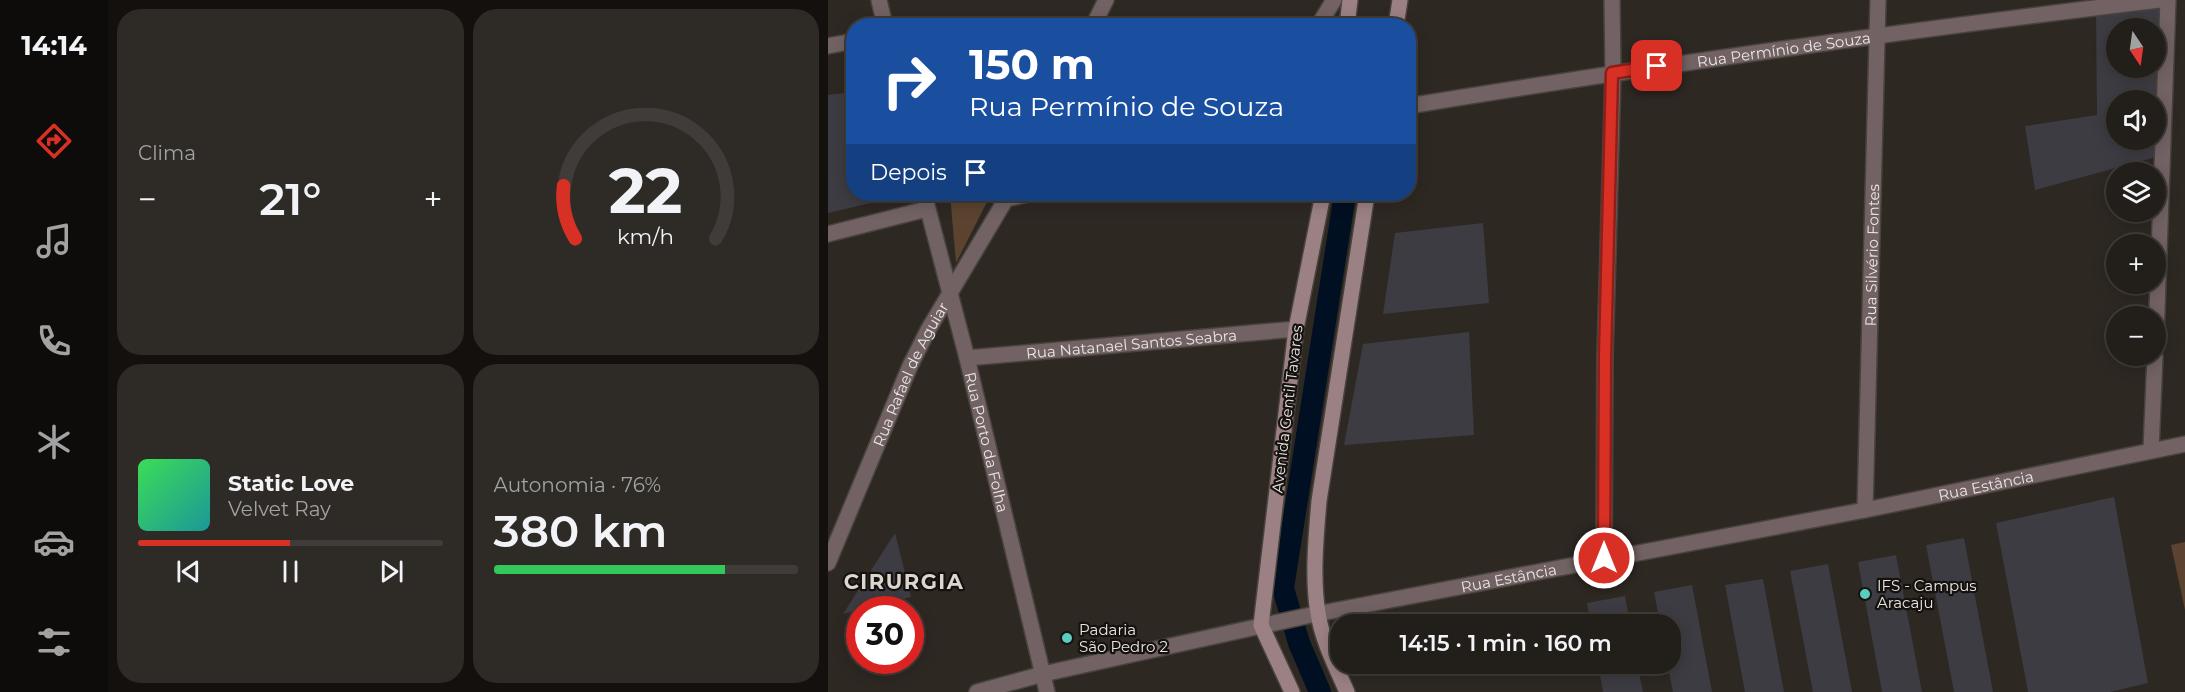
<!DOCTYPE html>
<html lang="pt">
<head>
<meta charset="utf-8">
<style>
	:root { --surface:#221e1a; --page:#2e2b27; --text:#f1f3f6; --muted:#a2a2a2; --line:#3f3c39; --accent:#d93025 }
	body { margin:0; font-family:Montserrat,sans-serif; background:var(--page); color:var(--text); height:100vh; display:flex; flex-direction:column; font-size:22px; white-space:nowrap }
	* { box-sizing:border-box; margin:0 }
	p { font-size:20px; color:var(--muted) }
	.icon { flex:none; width:33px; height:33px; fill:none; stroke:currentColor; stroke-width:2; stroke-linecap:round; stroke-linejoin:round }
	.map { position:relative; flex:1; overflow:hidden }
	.details { display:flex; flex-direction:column; gap:9px; padding:9px; background:#13100e; width:720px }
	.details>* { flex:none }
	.guide { position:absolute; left:18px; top:18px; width:570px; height:183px; border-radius:24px; box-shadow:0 3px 15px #0003,0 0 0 2px var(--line); background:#1a4fa0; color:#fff; overflow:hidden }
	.needle { width:39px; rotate:167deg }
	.fabs { position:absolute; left:1278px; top:18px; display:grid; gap:12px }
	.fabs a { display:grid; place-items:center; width:60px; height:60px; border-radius:50%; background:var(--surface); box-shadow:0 3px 15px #0003,0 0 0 2px var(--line); font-size:30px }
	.speed { position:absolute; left:18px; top:596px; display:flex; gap:12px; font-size:30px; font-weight:700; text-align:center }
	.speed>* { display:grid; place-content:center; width:78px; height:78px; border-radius:50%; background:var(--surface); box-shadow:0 3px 15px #0003,0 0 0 2px var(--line); line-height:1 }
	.speed .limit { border:9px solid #d22; background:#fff; color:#111 }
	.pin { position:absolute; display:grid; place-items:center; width:51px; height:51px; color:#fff; margin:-26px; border-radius:12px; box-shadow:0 3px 9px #0006 }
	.me { position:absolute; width:66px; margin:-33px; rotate:0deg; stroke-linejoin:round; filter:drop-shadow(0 0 4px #0008) }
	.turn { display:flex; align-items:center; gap:21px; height:126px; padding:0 24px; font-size:27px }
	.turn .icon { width:78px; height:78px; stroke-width:2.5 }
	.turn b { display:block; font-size:42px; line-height:51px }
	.then { display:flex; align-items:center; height:57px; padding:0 24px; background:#0003; gap:12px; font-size:22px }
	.big { font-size:45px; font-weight:600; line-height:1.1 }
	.details .tile { flex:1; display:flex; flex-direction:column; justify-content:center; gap:9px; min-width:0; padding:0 21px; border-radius:24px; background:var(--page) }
	.details .dial { align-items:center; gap:0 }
	.dial svg { height:156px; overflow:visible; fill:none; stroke:var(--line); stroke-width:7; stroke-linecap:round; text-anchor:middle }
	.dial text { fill:var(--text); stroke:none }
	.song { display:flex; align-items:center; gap:18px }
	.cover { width:72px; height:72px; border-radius:9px; background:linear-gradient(135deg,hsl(130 70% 55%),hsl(180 70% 35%)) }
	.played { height:6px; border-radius:3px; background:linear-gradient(90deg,var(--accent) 50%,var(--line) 50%) }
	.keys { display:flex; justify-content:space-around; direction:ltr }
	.heat { display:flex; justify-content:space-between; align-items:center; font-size:33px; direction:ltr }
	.charge { height:9px; border-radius:4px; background:linear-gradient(90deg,#34c759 76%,var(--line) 0) }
	.details .tiles { flex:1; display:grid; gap:9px; grid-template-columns:repeat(2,1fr) }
	.trip { position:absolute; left:502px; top:614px; width:351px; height:60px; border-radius:24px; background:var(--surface); box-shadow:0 3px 15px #0003,0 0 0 2px var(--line); font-weight:600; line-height:60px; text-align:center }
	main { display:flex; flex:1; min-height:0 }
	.tab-bar { display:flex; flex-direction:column; width:108px; justify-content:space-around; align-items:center; background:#0e0c0a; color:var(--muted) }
	.tab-bar .icon { width:42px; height:42px }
	.tab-bar .current { color:var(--accent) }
	.tab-bar b { font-size:27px; color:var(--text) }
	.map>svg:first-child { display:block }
	.green { fill:#5b432f }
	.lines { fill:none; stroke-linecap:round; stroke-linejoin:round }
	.canal { stroke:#000f21; stroke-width:22 }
	.building { fill:#3d3c43; fill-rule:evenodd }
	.street-casing { stroke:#48433e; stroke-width:18 }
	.secondary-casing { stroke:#48433e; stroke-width:18 }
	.street { stroke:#726263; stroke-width:15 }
	.secondary { stroke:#9b8183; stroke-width:15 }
	.route-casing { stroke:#8d1f18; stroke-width:15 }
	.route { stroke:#d93025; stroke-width:10 }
	.poi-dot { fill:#59cebe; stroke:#14110f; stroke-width:2 }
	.labels { text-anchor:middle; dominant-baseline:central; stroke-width:4.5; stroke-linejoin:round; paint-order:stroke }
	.street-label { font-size:15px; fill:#eae6e3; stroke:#14110f }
	.poi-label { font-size:15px; fill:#eae6e3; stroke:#14110f; text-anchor:start }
	.district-label { font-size:21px; font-weight:bold; letter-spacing:1.5px; fill:#ddd5ce; stroke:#14110f }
</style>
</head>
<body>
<main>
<nav class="tab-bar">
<b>14:14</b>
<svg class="icon current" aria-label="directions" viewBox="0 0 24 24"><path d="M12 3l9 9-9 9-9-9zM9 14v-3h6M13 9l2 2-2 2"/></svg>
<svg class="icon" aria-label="music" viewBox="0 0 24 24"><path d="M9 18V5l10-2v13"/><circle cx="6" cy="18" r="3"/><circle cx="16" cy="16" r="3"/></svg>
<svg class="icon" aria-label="phone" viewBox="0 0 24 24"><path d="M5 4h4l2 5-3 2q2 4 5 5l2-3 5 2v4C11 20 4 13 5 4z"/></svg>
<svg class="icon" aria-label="climate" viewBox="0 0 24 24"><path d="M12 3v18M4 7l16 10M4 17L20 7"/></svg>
<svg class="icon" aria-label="car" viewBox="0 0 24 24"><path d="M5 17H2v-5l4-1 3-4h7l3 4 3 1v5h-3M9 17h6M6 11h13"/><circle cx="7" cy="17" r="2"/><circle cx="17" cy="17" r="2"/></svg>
<svg class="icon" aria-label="filters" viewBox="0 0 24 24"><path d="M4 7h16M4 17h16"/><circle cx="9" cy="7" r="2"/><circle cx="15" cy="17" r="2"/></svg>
</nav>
<section class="details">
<div class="tiles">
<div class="tile"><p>Clima</p>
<div class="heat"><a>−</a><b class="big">21°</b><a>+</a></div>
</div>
<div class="tile dial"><svg viewBox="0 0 100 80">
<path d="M14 69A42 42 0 1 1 86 69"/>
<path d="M14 69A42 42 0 0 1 8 42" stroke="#d93025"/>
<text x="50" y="56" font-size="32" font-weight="700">22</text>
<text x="50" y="72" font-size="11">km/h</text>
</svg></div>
<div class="tile">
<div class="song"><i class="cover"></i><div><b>Static Love</b><p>Velvet Ray</p></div></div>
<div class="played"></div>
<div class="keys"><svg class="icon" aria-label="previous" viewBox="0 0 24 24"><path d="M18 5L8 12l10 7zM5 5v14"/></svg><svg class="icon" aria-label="pause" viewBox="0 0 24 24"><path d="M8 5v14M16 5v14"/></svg><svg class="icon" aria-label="next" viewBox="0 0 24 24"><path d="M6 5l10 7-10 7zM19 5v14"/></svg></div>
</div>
<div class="tile"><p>Autonomia · 76%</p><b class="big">380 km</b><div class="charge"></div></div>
</div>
</section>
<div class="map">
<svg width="1357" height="692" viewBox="0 0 1357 692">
	<rect width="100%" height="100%" fill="#2e2823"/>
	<path class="green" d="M122,194H163L128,263Z
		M1357,542V610L1343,545Z"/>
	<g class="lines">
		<path class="canal" d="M492,692L471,643L455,588L517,194"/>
	</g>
	<path class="building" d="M1340,0L1335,155L1207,190L1197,126L1269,115L1268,9ZM1288,28H1328V68H1288ZM1288,100H1328V140H1288Z
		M26,92V194H81L0,213V95Z
		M655,223L661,303L555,314L567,233Z
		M641,332L646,435L516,445L535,344Z
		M1286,497L1320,683L1282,692H1200L1168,523Z
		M67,533L83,597L15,614Z
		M1136,538L1165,692H1126L1098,545Z
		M1068,555L1094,692H1054L1030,562Z
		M1000,564L1024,692H985L962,571Z
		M935,579L956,692H917L897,585Z
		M864,585L884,692H845L839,663H843V624H832L826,592Z
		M797,596L802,624H763L759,603Z
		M770,663H809L815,692H775Z"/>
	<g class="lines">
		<defs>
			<g id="street">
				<path d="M51,0L57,26"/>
				<path d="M265,26L278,0"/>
				<path d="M490,26L506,0"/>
				<path d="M0,46L26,41"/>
				<path id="s1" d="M580,106C830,65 1081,30 1332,0"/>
				<path id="s2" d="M96,194L139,358L219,692"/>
				<path d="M178,199L200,194"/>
				<path d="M0,234L99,209"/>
				<path d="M1328,338L1340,0"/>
				<path id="s3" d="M139,358L468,329"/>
				<path d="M1323,450L1327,356"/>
				<path id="s4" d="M1037,510L1050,0"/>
				<path d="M776,558L777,357L785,73L784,0"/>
				<path id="s5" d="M0,563L82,366L100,330L181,194"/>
				<path id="s6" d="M149,692L215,674L483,615L1037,510L1357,444"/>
			</g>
			<path id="secondary" d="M519,26L522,0
				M568,26L572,0
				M464,692L433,625L468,329L495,194
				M519,692C508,667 494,640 490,613C484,578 488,537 491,501L539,194"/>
		</defs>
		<use href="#street" class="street-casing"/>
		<use href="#secondary" class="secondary-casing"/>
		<use href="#street" class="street"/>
		<use href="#secondary" class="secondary"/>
	</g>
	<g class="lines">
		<defs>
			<path id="route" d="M776,558L777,357L784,73L829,66"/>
		</defs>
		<use href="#route" class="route-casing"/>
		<use href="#route" class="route"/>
	</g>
	<g class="poi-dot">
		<circle cx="1037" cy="594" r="6"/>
		<circle cx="239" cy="638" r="6"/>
	</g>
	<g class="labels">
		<g class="street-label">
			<text stroke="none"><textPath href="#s1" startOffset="380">Rua Permínio de Souza</textPath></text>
			<text stroke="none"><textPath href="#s4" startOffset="255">Rua Silvério Fontes</textPath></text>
			<text stroke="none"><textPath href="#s3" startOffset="165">Rua Natanael Santos Seabra</textPath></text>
			<text stroke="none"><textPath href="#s5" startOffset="206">Rua Rafael de Aguiar</textPath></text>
			<text transform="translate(459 409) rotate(-83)">Avenida Gentil Tavares</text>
			<text stroke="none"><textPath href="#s2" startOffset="256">Rua Porto da Folha</textPath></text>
			<text stroke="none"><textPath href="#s6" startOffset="1030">Rua Estância</textPath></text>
			<text stroke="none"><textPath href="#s6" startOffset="544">Rua Estância</textPath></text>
		</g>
		<g class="poi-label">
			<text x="1049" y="585">IFS - Campus<tspan x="1049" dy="17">Aracaju</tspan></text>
			<text x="251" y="629">Padaria<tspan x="251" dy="17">São Pedro 2</tspan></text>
		</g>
		<g class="district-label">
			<text x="76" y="581">CIRURGIA</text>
		</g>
	</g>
</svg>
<div class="fabs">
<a><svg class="needle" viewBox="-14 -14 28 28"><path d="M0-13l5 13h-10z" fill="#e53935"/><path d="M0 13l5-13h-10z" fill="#a2a2a2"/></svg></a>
<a><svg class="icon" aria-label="sound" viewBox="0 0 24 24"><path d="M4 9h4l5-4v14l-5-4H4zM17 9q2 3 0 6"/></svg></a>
<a><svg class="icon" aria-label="layers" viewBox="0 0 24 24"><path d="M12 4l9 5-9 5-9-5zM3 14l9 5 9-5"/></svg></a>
<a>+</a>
<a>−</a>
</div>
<div class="speed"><div class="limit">30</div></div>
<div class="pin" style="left:829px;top:66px;background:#d93025"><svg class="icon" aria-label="arrive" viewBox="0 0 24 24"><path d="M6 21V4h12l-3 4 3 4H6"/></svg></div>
<svg class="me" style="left:776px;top:558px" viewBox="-20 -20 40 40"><circle r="17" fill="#d93025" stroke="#fff" stroke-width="3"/><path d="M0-11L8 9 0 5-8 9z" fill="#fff"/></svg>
<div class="trip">14:15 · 1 min · 160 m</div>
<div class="guide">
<div class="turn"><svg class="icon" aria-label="right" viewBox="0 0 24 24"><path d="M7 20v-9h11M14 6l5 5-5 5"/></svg><div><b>150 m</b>Rua Permínio de Souza</div></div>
<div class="then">Depois<svg class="icon" aria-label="arrive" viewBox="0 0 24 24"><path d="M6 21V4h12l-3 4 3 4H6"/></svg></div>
</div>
</div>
</main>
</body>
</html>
